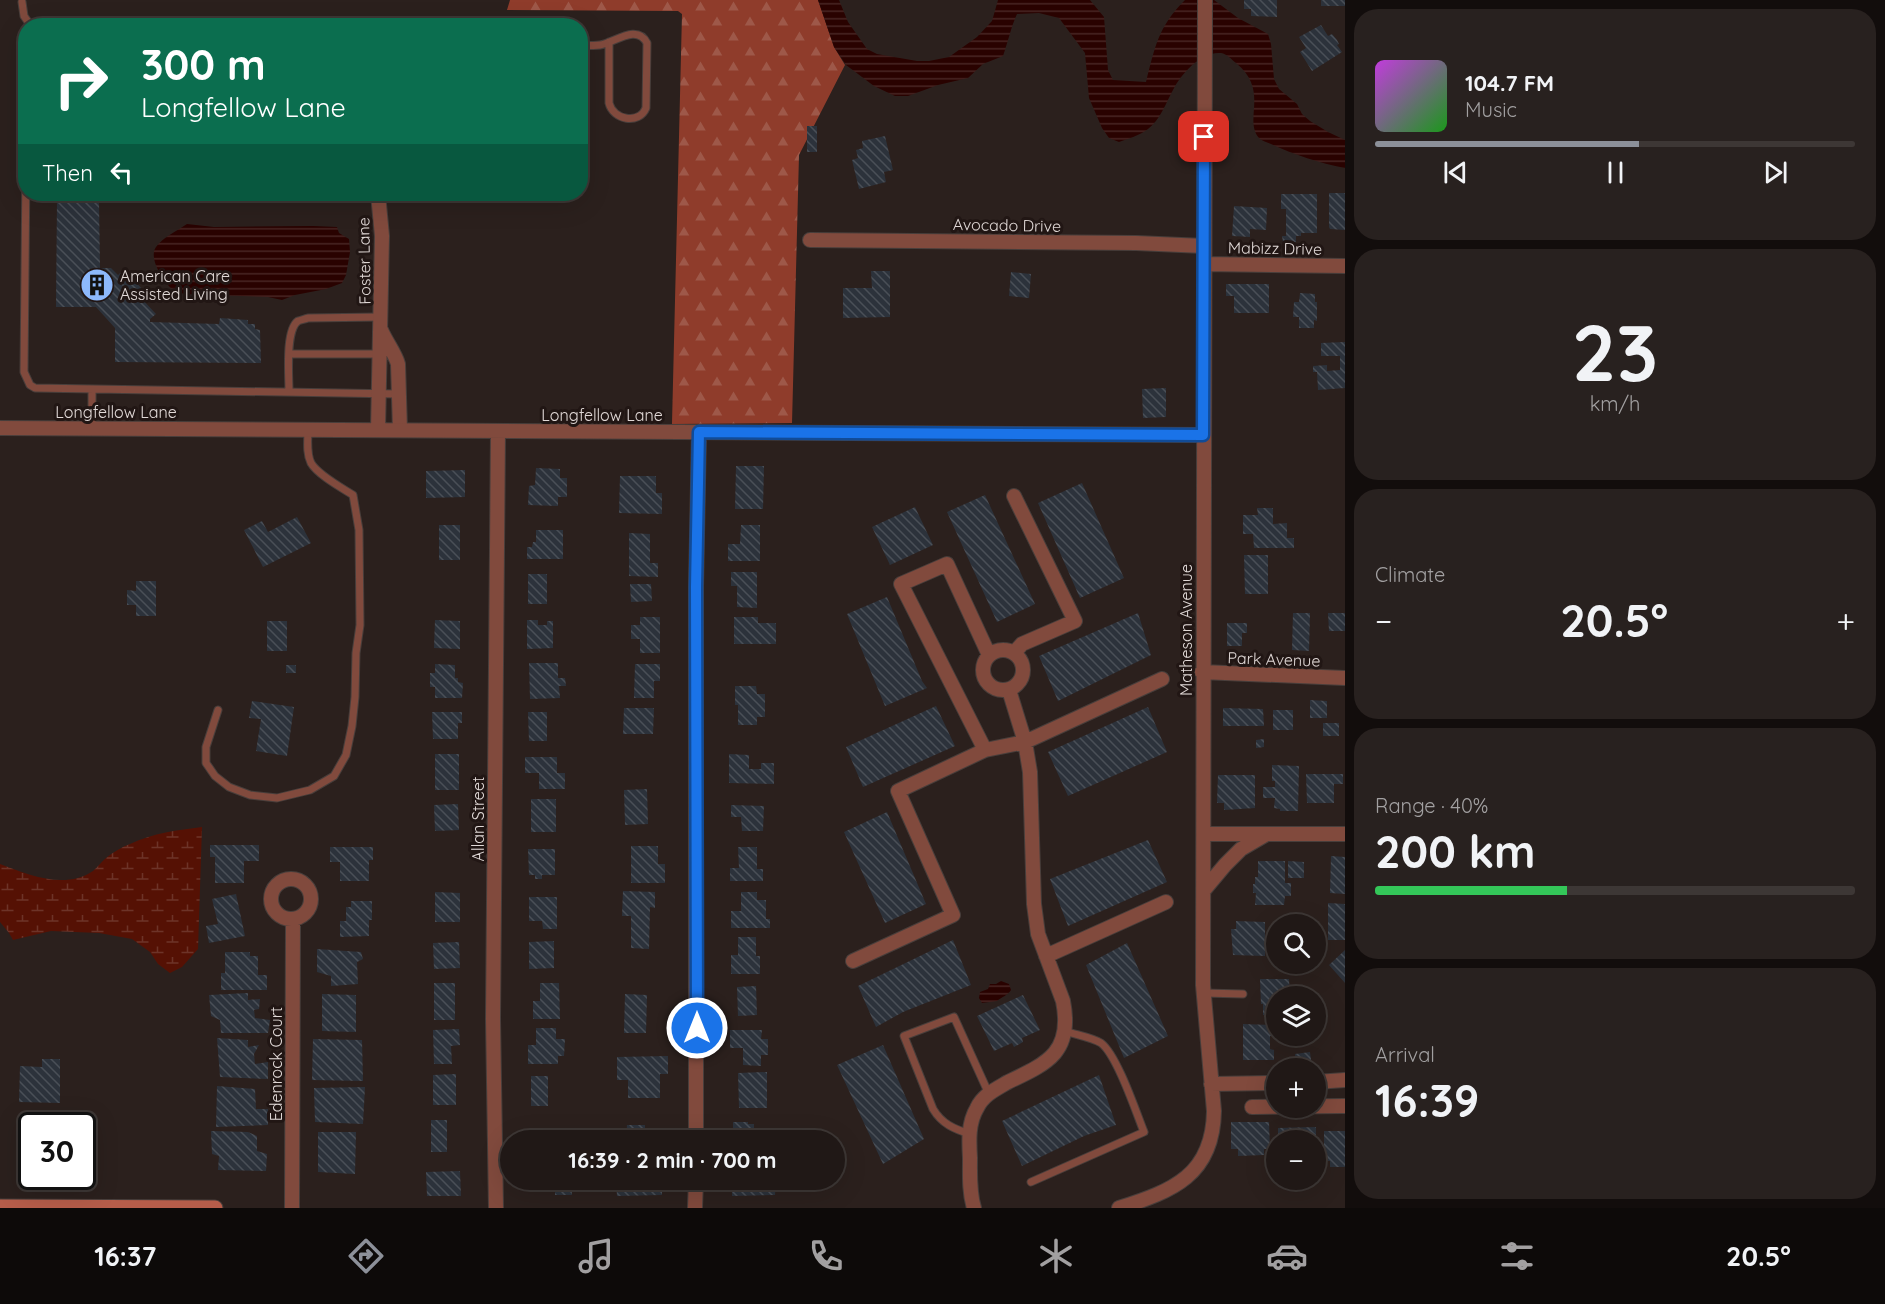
<!DOCTYPE html>
<html lang="en">
<head>
<meta charset="utf-8">
<style>
	:root { --surface:#201816; --page:#28211f; --text:#f1f3f6; --muted:#a2a0a1; --line:#3d3735; --accent:#8c9099 }
	body { margin:0; font-family:Quicksand,sans-serif; background:var(--page); color:var(--text); height:100vh; display:flex; flex-direction:column; font-size:22px; white-space:nowrap }
	* { box-sizing:border-box; margin:0 }
	p { font-size:20px; color:var(--muted) }
	.icon { flex:none; width:33px; height:33px; fill:none; stroke:currentColor; stroke-width:2; stroke-linecap:round; stroke-linejoin:round }
	.map { position:relative; flex:1; overflow:hidden }
	.panel { display:flex; flex-direction:column; gap:9px; padding:9px; background:#120d0c; width:540px }
	.panel>* { flex:none }
	.banner { position:absolute; left:18px; top:18px; width:570px; height:183px; border-radius:24px; box-shadow:0 6px 24px #0002,0 0 0 2px var(--line); background:#0b6e4f; color:#fff; overflow:hidden }
	.tools { position:absolute; left:1266px; top:914px; display:grid; gap:12px }
	.tools a { display:grid; place-items:center; width:60px; height:60px; border-radius:50%; background:var(--surface); box-shadow:0 6px 24px #0002,0 0 0 2px var(--line); font-size:30px }
	.speed { position:absolute; left:18px; top:1112px; display:flex; gap:12px; font-size:30px; font-weight:700; text-align:center }
	.speed>* { display:grid; place-content:center; width:78px; height:78px; border-radius:50%; background:var(--surface); box-shadow:0 6px 24px #0002,0 0 0 2px var(--line); line-height:1 }
	.speed .limit { border:3px solid #111; border-radius:9px; background:#fff; color:#111 }
	.pin { position:absolute; display:grid; place-items:center; width:51px; height:51px; color:#fff; margin:-26px; border-radius:12px; box-shadow:0 3px 9px #0006 }
	.me { position:absolute; width:66px; margin:-33px; rotate:0deg; stroke-linejoin:round; filter:drop-shadow(0 0 4px #0008) }
	.turn { display:flex; align-items:center; gap:21px; height:126px; padding:0 24px; font-size:27px }
	.turn .icon { width:78px; height:78px; stroke-width:2.5 }
	.turn b { display:block; font-size:42px; line-height:51px }
	.then { display:flex; align-items:center; height:57px; padding:0 24px; background:#0003; gap:12px; font-size:22px }
	.big { font-size:45px; font-weight:700; line-height:1.1 }
	.panel .card { flex:1; display:flex; flex-direction:column; justify-content:center; gap:9px; min-width:0; padding:0 21px; border-radius:24px; background:var(--page) }
	.panel .dial { align-items:center; gap:0 }
	.dial b { font-size:78px; line-height:1 }
	.song { display:flex; align-items:center; gap:18px }
	.cover { width:72px; height:72px; border-radius:9px; background:linear-gradient(135deg,hsl(290 70% 55%),hsl(120 70% 35%)) }
	.played { height:6px; border-radius:3px; background:linear-gradient(90deg,var(--accent) 55%,var(--line) 55%) }
	.keys { display:flex; justify-content:space-around; direction:ltr }
	.heat { display:flex; justify-content:space-between; align-items:center; font-size:33px; direction:ltr }
	.charge { height:9px; border-radius:4px; background:linear-gradient(90deg,#34c759 40%,var(--line) 0) }
	.trip { position:absolute; left:500px; top:1130px; width:345px; height:60px; border-radius:30px; background:var(--surface); box-shadow:0 6px 24px #0002,0 0 0 2px var(--line); font-weight:700; line-height:60px; text-align:center }
	.menu { display:flex; height:96px; justify-content:space-around; align-items:center; background:#0d0a09; color:var(--muted) }
	.menu .icon { width:42px; height:42px }
	.menu .on { color:var(--accent) }
	.menu b { font-size:27px; color:var(--text) }
	main { display:flex; flex:1; min-height:0 }
	.map>svg:first-child { display:block }
	.forest { fill:url(#forest-firs) }
	.wetland { fill:url(#wetland-marsh) }
	.water { fill:url(#water-rules) }
	.building { fill:url(#building-back-hatch) }
	.lines { fill:none; stroke-linecap:round; stroke-linejoin:round }
	.lane-casing { stroke:#483e3b; stroke-width:9 }
	.street-casing { stroke:#483e3b; stroke-width:16 }
	.secondary-casing { stroke:#483e3b; stroke-width:17 }
	.lane { stroke:#814a3d; stroke-width:7 }
	.street { stroke:#814a3d; stroke-width:14 }
	.secondary { stroke:#b65d4a; stroke-width:15 }
	.route-casing { stroke:#114b97; stroke-width:15 }
	.route { stroke:#1a73e8; stroke-width:10 }
	.labels { text-anchor:middle; dominant-baseline:central; stroke-width:6; stroke-linejoin:round; paint-order:stroke }
	.street-label { font-size:16px; fill:#e1d9d7; stroke:#211614 }
	.poi-label { font-size:16px; fill:#e1d9d7; stroke:#211614; text-anchor:start }
</style>
</head>
<body>
<main>
<div class="map">
<svg width="1345" height="1208" viewBox="0 0 1345 1208">
	<defs>
		<pattern id="forest-firs" width="22" height="20" patternUnits="userSpaceOnUse" patternTransform="scale(1.5)"><rect width="22" height="20" fill="#8f3c2b"/><path d="M5 1l3.5 6h-7zM16 11l3.5 6h-7z" fill="#9e5849"/></pattern>
		<pattern id="wetland-marsh" width="20" height="14" patternUnits="userSpaceOnUse" patternTransform="scale(1.5)"><rect width="20" height="14" fill="#551104"/><path d="M1 5h8M5 5V1M11 12h8M15 12V8" fill="none" stroke="#6d3328"/></pattern>
		<pattern id="water-rules" width="6" height="5" patternUnits="userSpaceOnUse" patternTransform="scale(1.5)"><rect width="6" height="5" fill="#290200"/><path d="M0 2.5h6" fill="none" stroke="#482624"/></pattern>
		<pattern id="building-back-hatch" width="6" height="6" patternUnits="userSpaceOnUse" patternTransform="scale(1.5)"><rect width="6" height="6" fill="#2c323b"/><path d="M-1 5l2 2M0 0l6 6M5-1l2 2" fill="none" stroke="#4a4f57"/></pattern>
	</defs>
	<rect width="100%" height="100%" fill="#2b201d"/>
	<path class="forest" d="M510,0H818L834,47L845,65L799,155L792,423L672,424L682,14L678,11L507,10Z"/>
	<path class="wetland" d="M202,827L198,949L182,967L170,973L158,964L150,952L132,939L99,933L51,931L13,940L9,933L0,922V864C29,875 65,890 93,871C98,867 101,862 106,858C113,852 122,847 130,844C153,833 178,830 202,827Z"/>
	<path class="water" d="M818,0H839L848,22L867,49L877,54L917,61H929L949,57L977,37L992,21L998,0H1090L1104,17L1108,70L1113,80L1146,82C1155,47 1158,27 1185,0H1214L1238,18L1268,34L1271,44L1274,79L1279,89L1297,104L1302,114L1310,121L1328,132L1345,140V168C1319,163 1295,155 1271,144C1267,142 1262,141 1259,138C1243,119 1270,91 1236,63C1231,59 1227,54 1221,53C1201,51 1181,74 1173,90C1166,103 1160,120 1148,129C1140,135 1128,139 1119,142L1109,138L1102,128L1089,98L1085,53L1059,18L1039,13L1017,14C1011,27 1008,42 1003,56L983,64L968,78L938,85L908,96H895L874,86L846,65L834,47Z
		M187,224L214,227L313,226L337,227L339,233L349,239L350,252L346,275L342,283L326,289L295,295L282,300L268,297L185,294C181,293 175,292 172,289C163,281 148,258 156,247C163,237 177,231 187,224Z
		M1001,981L1009,984L1011,990C1008,995 1002,997 997,1001L982,1003L979,998L980,992L988,989L990,984H996Z"/>
	<path class="building" d="M1244,0H1277V17L1251,16V9H1244Z
		M1321,0H1345V6H1321Z
		M1321,25L1328,36L1332,34L1337,40L1339,44L1337,45L1342,52L1312,71L1300,52L1306,48L1299,37Z
		M580,60H585L586,148H580Z
		M807,126H817V152H807Z
		M885,136L893,170L884,172L886,182L859,189L852,160L858,158L856,150L863,148L862,141Z
		M1329,193H1345V230L1330,229L1329,227Z
		M400,194H454V202H400Z
		M1281,194H1317V233H1301V236H1296V242H1283L1282,236H1286V209H1281Z
		M57,200H99L100,268H111L118,275L124,270L148,295L142,299L156,314L150,319V322L219,324L220,318L248,320V324H255V329L260,330L261,363L115,362V328L96,307H56Z
		M1234,206L1267,208L1266,230L1250,229V237L1232,236Z
		M871,271H890V317L843,318V288H872Z
		M1011,272L1031,274L1029,298L1009,296Z
		M1226,284H1269V313H1234V296H1226Z
		M1300,293L1315,294V302H1317V321L1314,320V328H1299V317H1293L1294,302H1299Z
		M1345,342V388L1318,390L1317,372H1313V366L1327,365V371L1340,370V356H1321V343Z
		M1166,388V417L1143,418L1142,389Z
		M736,466H764L763,509H735Z
		M536,468L560,469V478H567V497H558V506L528,505L529,486L535,485Z
		M465,470V497L426,498V471Z
		M620,476H656V493H662V514L619,513Z
		M1082,483L1124,578L1080,598L1038,503Z
		M985,495L1035,604L997,622L947,512Z
		M915,507L933,545L890,565L872,527Z
		M1257,508H1273V524L1287,523V538H1294V548H1254L1253,534H1243V515H1258Z
		M297,517L311,543L263,567L244,530L262,521L268,532Z
		M439,525H460V560H439Z
		M741,525H760V561H728V544H740Z
		M536,530H563V559H527V547H532L533,542H536Z
		M629,533L650,534V563H658V577L629,576Z
		M1244,555H1268V594H1245Z
		M731,572H757V608L737,607V586H731Z
		M528,574H547V604H528Z
		M136,581H156V616H136V605H127V590L136,591Z
		M630,584H651L652,601L631,602Z
		M887,597L922,681L927,688L885,706L847,614Z
		M1138,613L1151,655L1058,701L1039,656Z
		M1293,613H1310L1309,651L1292,650Z
		M1328,613H1345V631H1329Z
		M640,617H660V653H640V639H631V625H640Z
		M734,617H758V623H776V644H734Z
		M435,620L460,621V649L434,648Z
		M527,620H538V625H547V621H553V648L527,649Z
		M267,621H287V651H267Z
		M1227,623H1247V633H1242V646H1227Z
		M529,663H558V678H565L566,686H559L560,698L530,699Z
		M435,664L455,665V678H458V682L463,683L462,698H435V687H430V673H435Z
		M635,664H660V681H654V698H634Z
		M286,665H296V673H286Z
		M735,686H756L757,694H765V717H757V725H738V705H735Z
		M1310,700L1327,701V718H1310Z
		M252,701L294,707L287,756L256,751L261,719L249,718Z
		M936,706L955,746L863,787L846,747Z
		M1148,707L1167,752L1068,796L1048,752Z
		M624,708H654L653,734H623Z
		M1223,708L1263,709L1264,726H1223Z
		M1273,710H1293V730H1273Z
		M432,712H462V723H458V739H433Z
		M528,712H547V741H529Z
		M1323,723H1339V736H1323Z
		M1264,739V747L1256,748V740Z
		M435,754H459V790H435Z
		M729,754L749,755V769H761V763H774V784L729,783Z
		M525,757H557V773H565V789H539V773H525Z
		M1272,765L1299,766L1298,811H1280V809L1274,808L1275,798H1263V787H1275V781H1272Z
		M1306,774H1343V784H1334V803H1307Z
		M1218,775H1255V808L1224,810V803H1217Z
		M647,789L648,824L625,825L624,790Z
		M531,799H556V832H531Z
		M458,804L459,830L435,831L434,805Z
		M731,805L764,806L763,831H742L741,817H731Z
		M887,812L926,904L885,923L844,832Z
		M1148,840L1167,882L1068,926L1050,879Z
		M210,845H259V861H244V883H215V857H210Z
		M631,846H658V864H665V883H631Z
		M330,847H373V860H369V881H340V862H330Z
		M738,847H757V869H763V881H730V868H739Z
		M528,849H555V875H542V879H535V875H529Z
		M1331,856L1345,857V894L1330,893Z
		M1258,861H1285V883H1291V896H1285L1284,905H1255L1256,893H1253V884H1255V877H1258Z
		M1288,861L1304,862V878H1288Z
		M623,891L655,892V908L650,907L649,949L631,948V916H622Z
		M435,892L460,893V922H435Z
		M741,892H757V900H766V919H770V928H731V911H741Z
		M236,894L245,936L209,943L206,926L218,924L212,899Z
		M529,897H557V929H543L542,921H529Z
		M351,901H372V920H369V936L340,937V921H346V907H351Z
		M1328,903L1345,904V940H1328Z
		M1236,921L1265,922V956L1233,955L1231,929H1236Z
		M738,937H756V956H760V974H731V955H738Z
		M953,940L971,985L903,1012L876,1027L858,986Z
		M554,941V968L529,969V942Z
		M459,942L460,968L434,969L433,943Z
		M1127,943L1168,1036L1124,1058L1086,965Z
		M317,949L361,952L363,959L357,962L358,984L331,986V976L317,972Z
		M1345,950V983L1329,965Z
		M225,952H250V956H258V975H267V990H221V973H225Z
		M1260,979H1289L1290,996H1276V1015H1263V1004H1261Z
		M434,983H455V1020H434Z
		M540,983H559L560,1019H533V1001H540Z
		M756,986L757,1015L738,1016L737,987Z
		M248,993V1000L260,999L259,1009L254,1010L255,1018L270,1020L268,1033H221L220,1020L211,1016L209,995Z
		M322,994L356,995V1032L322,1031Z
		M625,994L647,995L646,1033H624Z
		M1023,995L1040,1030L1022,1038L1023,1042L1014,1047L1012,1043L994,1051L977,1016Z
		M1243,1024L1276,1025V1036H1270V1049L1274,1050V1060H1243Z
		M536,1028H556V1039H565L564,1056H558V1064H528V1045H536Z
		M459,1029L460,1045L451,1046L452,1064H434L433,1030Z
		M730,1030H762L761,1039H768V1055H761V1066L743,1065V1048H730Z
		M217,1038L248,1040V1047L259,1045L254,1054L255,1064L268,1062V1079L220,1077Z
		M313,1039L362,1040L363,1081L312,1080Z
		M883,1045L924,1139L883,1164L837,1065Z
		M1310,1052L1312,1067L1296,1068L1295,1054Z
		M668,1056V1074H660V1098H628V1080H617V1057Z
		M42,1059H60V1103L19,1102L20,1066L42,1067Z
		M767,1072V1108H739L738,1073Z
		M456,1074V1105H433V1075Z
		M1099,1075L1116,1125L1084,1136L1022,1166L1002,1121Z
		M531,1076H548V1106H531Z
		M217,1086L255,1089L256,1109H268V1125L216,1127Z
		M365,1087L363,1124L315,1122L314,1088Z
		M431,1120H447V1152H431Z
		M733,1122H748V1124H754V1140H733Z
		M1231,1122H1269L1270,1149H1264V1155L1238,1156V1149H1231Z
		M627,1125H645V1140H626Z
		M1316,1127V1140H1278V1128Z
		M211,1131L248,1132L257,1136V1151L267,1154L266,1171L218,1170L219,1156L212,1154Z
		M1324,1131H1345V1167H1330V1161H1324Z
		M318,1132H356L355,1174L318,1172Z
		M460,1171L461,1196H427L426,1172Z
		M535,1179H571L572,1195H555V1190H535Z
		M616,1179H662V1195L617,1196Z
		M732,1179H776L775,1195L732,1196Z"/>
	<g class="lines">
		<defs>
			<path id="lane" d="M22,2L24,16L31,26
				M580,45C587,45 594,46 600,45C614,43 637,23 647,43L646,108C639,125 613,120 609,103V42
				M26,166L24,372L30,385L35,388L399,394
				M289,354H382
				M92,389V428
				M289,391C289,376 285,330 298,321C301,320 305,319 308,318L380,317
				M218,710L206,747V763L215,776L229,787L250,795L277,798L310,790L334,776L346,755L352,726L355,697L356,653L360,625L359,530L353,495C342,488 318,475 311,463C306,453 308,440 308,429
				M1204,993L1243,994
				M970,1134C954,1129 942,1124 933,1109L904,1036L954,1017L989,1094
				M1031,1182L1144,1132C1136,1112 1117,1055 1101,1043C1091,1037 1076,1035 1065,1031"/>
			<path id="street" d="M389,26V25
				M378,194L382,236L378,430
				M810,240L1136,243L1204,246
				M1204,264L1345,266
				M381,330C386,342 395,353 398,364L400,430
				M0,428L1203,435
				M1014,496L1075,621L1022,644L1014,653
				M983 670a20 20 0 1 1 40 0a20 20 0 1 1-40 0Z
				M1202,672L1345,678
				M985,750L901,584L947,564L989,655
				M1204,834H1345
				M271 899a20 20 0 1 1 40 0a20 20 0 1 1-40 0Z
				M1204,890L1225,865L1241,849L1265,835
				M1046,956L1166,902
				M853,961L953,915L898,791L985,750L1025,742L1162,679
				M1316,1082L1345,1080
				M1211,1084L1276,1083
				M1252,1107L1345,1106
				M696,1140V587L699,432
				M292,1208L293,919
				M496,1208L493,1019L498,431
				M695,1208L696,1179
				M974,1208C969,1192 970,1174 970,1158C969,1141 968,1123 977,1108C983,1095 996,1089 1008,1082C1048,1063 1073,1052 1063,1001L1038,934L1034,904L1030,772L1025,742L1009,690
				M1119,1208C1173,1191 1213,1175 1214,1111L1203,985L1205,0"/>
			<path id="secondary" d="M0,1207L215,1208"/>
		</defs>
		<use href="#lane" class="lane-casing"/>
		<use href="#street" class="street-casing"/>
		<use href="#secondary" class="secondary-casing"/>
		<use href="#lane" class="lane"/>
		<use href="#street" class="street"/>
		<use href="#secondary" class="secondary"/>
	</g>
	<g class="lines">
		<defs>
			<path id="route" d="M697,1028L696,587L699,432L1203,435L1204,137"/>
		</defs>
		<use href="#route" class="route-casing"/>
		<use href="#route" class="route"/>
	</g>
	<defs>
		<symbol id="building-disc" viewBox="-11 -11 22 22"><circle r="9.5" fill="#8db9fc" stroke="#211614"/><path d="M-4-6H4V6H1V3H-1V6H-4ZM-2.5-4.3h1.7v1.8h-1.7ZM.8-4.3h1.7v1.8H.8ZM-2.5-1h1.7V.8h-1.7ZM.8-1h1.7V.8H.8Z" fill="#111"/></symbol>
	</defs>
	<g fill-rule="evenodd">
		<use href="#building-disc" x="78" y="266" width="38" height="38"/>
	</g>
	<g class="labels">
		<g class="street-label">
			<text transform="translate(1007 225) rotate(1)">Avocado Drive</text>
			<text transform="translate(1275 248) rotate(1)">Mabizz Drive</text>
			<text transform="translate(364 261) rotate(-91)">Foster Lane</text>
			<text x="116" y="412">Longfellow Lane</text>
			<text x="602" y="415">Longfellow Lane</text>
			<text transform="translate(1186 630) rotate(-90)">Matheson Avenue</text>
			<text transform="translate(1274 659) rotate(2)">Park Avenue</text>
			<text transform="translate(478 819) rotate(-90)">Allan Street</text>
			<text transform="translate(276 1064) rotate(-90)">Edenrock Court</text>
		</g>
		<g class="poi-label">
			<text x="120" y="276">American Care<tspan x="120" dy="18">Assisted Living</tspan></text>
		</g>
	</g>
</svg>
<div class="tools">
<a><svg class="icon" aria-label="search" viewBox="0 0 24 24"><circle cx="10" cy="10" r="6"/><path d="M15 15l6 6"/></svg></a>
<a><svg class="icon" aria-label="layers" viewBox="0 0 24 24"><path d="M12 4l9 5-9 5-9-5zM3 14l9 5 9-5"/></svg></a>
<a>+</a>
<a>−</a>
</div>
<div class="speed"><div class="limit">30</div></div>
<div class="pin" style="left:1204px;top:137px;background:#d93025"><svg class="icon" aria-label="arrive" viewBox="0 0 24 24"><path d="M6 21V4h12l-3 4 3 4H6"/></svg></div>
<svg class="me" style="left:697px;top:1028px" viewBox="-20 -20 40 40"><circle r="17" fill="#1a73e8" stroke="#fff" stroke-width="3"/><path d="M0-11L8 9 0 5-8 9z" fill="#fff"/></svg>
<div class="trip">16:39 · 2 min · 700 m</div>
<div class="banner">
<div class="turn"><svg class="icon" aria-label="right" viewBox="0 0 24 24"><path d="M7 20v-9h11M14 6l5 5-5 5"/></svg><div><b>300 m</b>Longfellow Lane</div></div>
<div class="then">Then<svg class="icon" aria-label="left" viewBox="0 0 24 24"><path d="M17 20v-9H6M10 6l-5 5 5 5"/></svg></div>
</div>
</div>
<section class="panel">
<div class="card">
<div class="song"><i class="cover"></i><div><b>104.7 FM</b><p>Music</p></div></div>
<div class="played"></div>
<div class="keys"><svg class="icon" aria-label="previous" viewBox="0 0 24 24"><path d="M18 5L8 12l10 7zM5 5v14"/></svg><svg class="icon" aria-label="pause" viewBox="0 0 24 24"><path d="M8 5v14M16 5v14"/></svg><svg class="icon" aria-label="next" viewBox="0 0 24 24"><path d="M6 5l10 7-10 7zM19 5v14"/></svg></div>
</div>
<div class="card dial"><b>23</b><p>km/h</p></div>
<div class="card"><p>Climate</p>
<div class="heat"><a>−</a><b class="big">20.5°</b><a>+</a></div>
</div>
<div class="card"><p>Range · 40%</p><b class="big">200 km</b><div class="charge"></div></div>
<div class="card"><p>Arrival</p><b class="big">16:39</b></div>
</section>
</main>
<nav class="menu">
<b>16:37</b>
<svg class="icon on" aria-label="directions" viewBox="0 0 24 24"><path d="M12 3l9 9-9 9-9-9zM9 14v-3h6M13 9l2 2-2 2"/></svg>
<svg class="icon" aria-label="music" viewBox="0 0 24 24"><path d="M9 18V5l10-2v13"/><circle cx="6" cy="18" r="3"/><circle cx="16" cy="16" r="3"/></svg>
<svg class="icon" aria-label="phone" viewBox="0 0 24 24"><path d="M5 4h4l2 5-3 2q2 4 5 5l2-3 5 2v4C11 20 4 13 5 4z"/></svg>
<svg class="icon" aria-label="climate" viewBox="0 0 24 24"><path d="M12 3v18M4 7l16 10M4 17L20 7"/></svg>
<svg class="icon" aria-label="car" viewBox="0 0 24 24"><path d="M5 17H2v-5l4-1 3-4h7l3 4 3 1v5h-3M9 17h6M6 11h13"/><circle cx="7" cy="17" r="2"/><circle cx="17" cy="17" r="2"/></svg>
<svg class="icon" aria-label="filters" viewBox="0 0 24 24"><path d="M4 7h16M4 17h16"/><circle cx="9" cy="7" r="2"/><circle cx="15" cy="17" r="2"/></svg>
<b>20.5°</b>
</nav>
</body>
</html>
